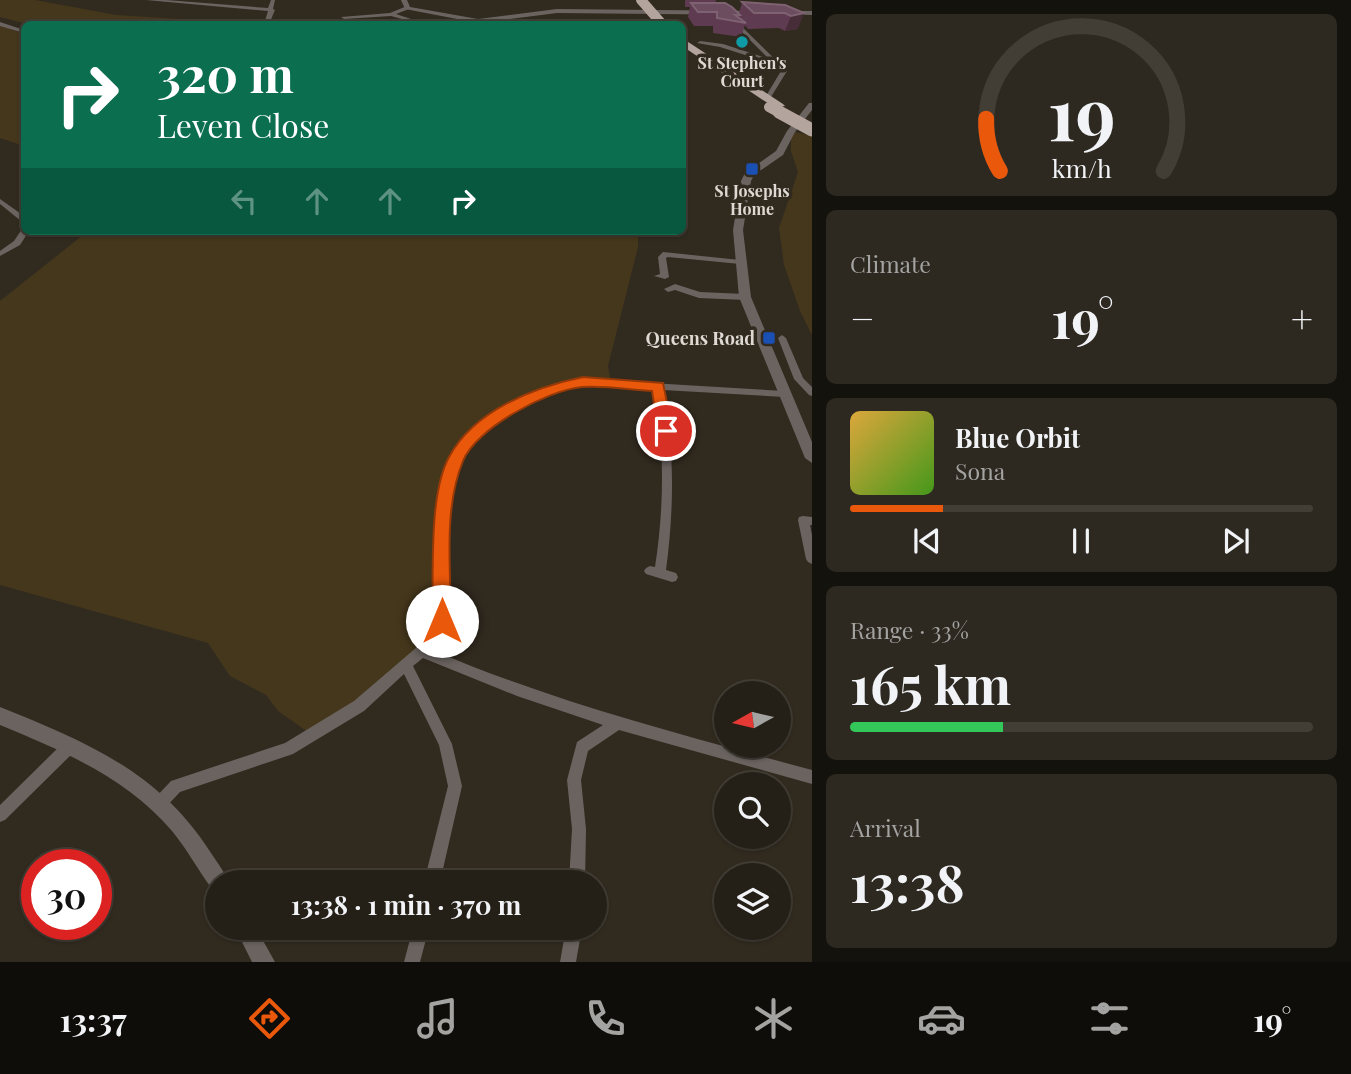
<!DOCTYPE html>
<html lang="en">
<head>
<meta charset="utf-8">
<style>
	:root { --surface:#252017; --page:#2d2820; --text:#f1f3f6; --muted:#a3a3a1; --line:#423e36; --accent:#ea580c }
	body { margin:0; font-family:"Playfair Display",serif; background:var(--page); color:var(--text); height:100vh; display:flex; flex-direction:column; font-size:26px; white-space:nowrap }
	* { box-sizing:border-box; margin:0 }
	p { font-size:23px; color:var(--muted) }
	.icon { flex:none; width:38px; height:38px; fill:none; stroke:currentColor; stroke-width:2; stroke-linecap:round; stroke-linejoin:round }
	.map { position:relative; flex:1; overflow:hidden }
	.details { display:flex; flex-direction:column; gap:14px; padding:14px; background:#14120d; width:539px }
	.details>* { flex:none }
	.guide { position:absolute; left:21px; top:21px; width:665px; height:214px; border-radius:10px; box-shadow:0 2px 5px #0004,0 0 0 2px var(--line); background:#0b6e4f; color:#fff; overflow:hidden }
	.needle { width:46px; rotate:262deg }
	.buttons { position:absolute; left:714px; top:681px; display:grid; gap:14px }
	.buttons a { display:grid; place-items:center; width:77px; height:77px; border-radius:50%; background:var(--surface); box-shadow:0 2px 5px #0004,0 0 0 2px var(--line); font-size:35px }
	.speed { position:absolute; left:21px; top:849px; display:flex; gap:14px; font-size:35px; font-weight:700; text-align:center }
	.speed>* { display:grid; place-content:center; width:91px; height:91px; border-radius:50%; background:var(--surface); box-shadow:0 2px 5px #0004,0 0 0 2px var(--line); line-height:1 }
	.speed .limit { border:10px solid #d22; background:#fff; color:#111 }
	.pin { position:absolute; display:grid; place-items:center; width:60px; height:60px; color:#fff; margin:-30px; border:4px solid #fff; border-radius:50%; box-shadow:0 2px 7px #0007 }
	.me { position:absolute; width:77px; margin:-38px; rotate:0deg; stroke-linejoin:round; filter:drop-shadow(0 0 5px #0008) }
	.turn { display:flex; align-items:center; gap:24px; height:147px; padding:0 21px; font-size:32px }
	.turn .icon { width:91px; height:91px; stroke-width:2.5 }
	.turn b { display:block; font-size:49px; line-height:60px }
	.lanes { display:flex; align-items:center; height:66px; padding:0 21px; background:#0003; justify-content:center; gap:35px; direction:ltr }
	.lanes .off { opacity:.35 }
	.big { font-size:52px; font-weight:700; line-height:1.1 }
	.details .widget { flex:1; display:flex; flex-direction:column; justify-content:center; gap:10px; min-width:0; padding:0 24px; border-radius:10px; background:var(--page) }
	.details .dial { align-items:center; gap:0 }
	.dial svg { height:182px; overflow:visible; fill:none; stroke:var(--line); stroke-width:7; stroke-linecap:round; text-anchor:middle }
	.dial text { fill:var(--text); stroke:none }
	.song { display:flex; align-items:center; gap:21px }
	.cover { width:84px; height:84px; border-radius:10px; background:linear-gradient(135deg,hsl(40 70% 55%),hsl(100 70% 35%)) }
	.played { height:7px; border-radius:4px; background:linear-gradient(90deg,var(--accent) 20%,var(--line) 20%) }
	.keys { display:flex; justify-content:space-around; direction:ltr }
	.heat { display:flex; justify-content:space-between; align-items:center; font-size:38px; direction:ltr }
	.charge { height:10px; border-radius:5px; background:linear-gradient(90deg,#34c759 33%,var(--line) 0) }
	.trip { position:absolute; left:205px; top:870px; width:402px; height:70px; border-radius:35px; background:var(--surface); box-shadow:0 2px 5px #0004,0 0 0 2px var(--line); font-weight:700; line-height:70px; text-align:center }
	.dock { display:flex; height:112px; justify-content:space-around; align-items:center; background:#0f0d09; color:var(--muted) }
	.dock .icon { width:49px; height:49px }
	.dock .current { color:var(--accent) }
	.dock b { font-size:32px; color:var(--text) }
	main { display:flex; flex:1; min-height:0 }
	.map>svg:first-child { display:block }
	.green { fill:#45371c }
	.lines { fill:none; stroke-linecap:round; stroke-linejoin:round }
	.minor { fill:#6a6360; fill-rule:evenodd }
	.tertiary { fill:#6a6360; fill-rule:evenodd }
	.trunk { fill:#b4a49e; fill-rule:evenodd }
	.trunk-bridge-far1 { stroke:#b4a49e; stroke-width:10 }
	.trunk-bridge { stroke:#b4a49e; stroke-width:13 }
	.wall { fill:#5f3b51 }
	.shaded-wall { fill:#472d37 }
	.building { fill:#6c4c5f; stroke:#7e6271; stroke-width:2 }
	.route { fill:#ea580c; stroke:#983908; stroke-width:2 }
	.culture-dot { fill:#0f9aa8; stroke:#312a1f; stroke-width:2.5 }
	.transit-dot { fill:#1a4fb4; stroke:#312a1f; stroke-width:2.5 }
	.labels { text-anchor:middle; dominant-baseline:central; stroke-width:7; stroke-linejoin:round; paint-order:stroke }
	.far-poi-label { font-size:16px; font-weight:bold; fill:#dedad3; stroke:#312a1f }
	.poi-label { font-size:18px; font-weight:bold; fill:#dedad3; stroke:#312a1f; text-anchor:end }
</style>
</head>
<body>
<main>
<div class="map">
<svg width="812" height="962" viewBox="0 0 812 962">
	<rect width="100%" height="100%" fill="#312a1f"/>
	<path class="green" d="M0,0H35L116,15L260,24H27L0,17Z
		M0,25L24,34V146L0,138Z
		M791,131L812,136V335L800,311L784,265L779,228L798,172L791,151Z
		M88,231H638V247L608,366L611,383L583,382L554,388L500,413L464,446L444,511L442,621L406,665L312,735L278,711L266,695L230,676L208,643L0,585V301Z"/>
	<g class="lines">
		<path class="minor" d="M146,0H166L268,8L271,0H275L273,9L275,10L269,24H264L268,11Z
			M407,6L409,9L396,14L420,22V24L391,16L344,19L341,17L390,13Z
			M735,20L787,71L771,97L766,96L781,71L773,64L720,47L697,43L700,41L723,44L769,59L733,23Z
			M0,22L24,30V33L0,26Z
			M0,199L24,216V221H21L0,204Z
			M22,229L29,231L20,245L0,256V251L14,241Z
			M663,252L740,260L744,262L740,264L668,257L666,258L669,277L665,279L654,276L660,274L658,257Z
			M675,284L700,292L745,294L749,297L745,300L699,298L675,290L668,292L664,289Z
			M782,335L786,338L803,378L812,387V396L809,395L794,379L778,338Z
			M583,379L784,391L789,394L784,397L663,390C675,450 674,510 666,570L676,573L678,577L676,581L672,582L646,574L644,571L646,568L650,566L655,567C664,508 665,449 654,390L583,385L556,391L504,414L468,449L460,461L449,511L448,621L430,649C553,702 682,735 812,770V784L619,730L588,751L581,780L586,829L585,882H569L572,829L567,780L577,742L603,725L517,696L423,658L413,666L452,744L462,786L440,882H424L448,786L439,745L404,674L364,711L293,754L180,792L164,809L159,811L154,809L152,804L154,799L171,781L285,743L354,701L417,647L436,620L439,511L451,457L460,443L498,410L551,386Z
			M803,516L812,517V525H810L812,535V564L808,562L806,559L798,520L799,517Z
			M71,738L76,740L78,745L76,750L5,820L0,822V805L66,740Z
			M413,928H429L420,962H404Z
			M566,928H582L576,962H560Z"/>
		<path class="tertiary" d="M401,0H407L410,7L478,19L557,9L758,11L761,13L758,15L557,13L478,23L405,9Z
			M785,11H812V15L783,14Z
			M809,103H812V110L795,132L783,155L754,175L751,181L743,230L751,297L812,442V463L805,458L739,297L733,230L741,181L745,173L776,151L787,131Z
			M0,707C84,741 158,771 209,850C216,861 224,871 229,882H217V891L212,889C198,870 187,849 172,831C127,778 63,751 0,725Z
			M235,928H256L275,962H252Z"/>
		<path class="trunk" d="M682,38L783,104L785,106L775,108L682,46Z"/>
		<path class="trunk-bridge-far1" d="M641,0L662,24
			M769,107L782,114"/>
		<path class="trunk-bridge" d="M779,112L812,130"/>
	</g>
	<path class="wall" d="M685,0H716L715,3L739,13L742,2L785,5L798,29L785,31L779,28L748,29L745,25L741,37L713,33V26H694L688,17L690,7H685Z"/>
	<path class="shaded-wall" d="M804,13L798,29L785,31L791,16Z"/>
	<path class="building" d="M742,2L785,5L804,13L791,16L785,13H754Z
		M691,3H725L732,7L740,15H735L746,23L717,18V12H698Z"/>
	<path class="route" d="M583,377L663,383L673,431L671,435H661L658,431L652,391C630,390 605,385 582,387C548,390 476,428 463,461C443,509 451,571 451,621L448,627H435L432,621C434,577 428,495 449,457C474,410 535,387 583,377Z"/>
	<circle class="culture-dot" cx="742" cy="42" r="7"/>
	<g class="transit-dot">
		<rect x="745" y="162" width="14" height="14" rx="3.5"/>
		<rect x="762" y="331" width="14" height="14" rx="3.5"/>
	</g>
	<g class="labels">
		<g class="far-poi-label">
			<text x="742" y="62">St Stephen's<tspan x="742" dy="18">Court</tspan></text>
			<text x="752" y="190">St Josephs<tspan x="752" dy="18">Home</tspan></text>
		</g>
		<g class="poi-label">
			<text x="755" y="338">Queens Road</text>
		</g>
	</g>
</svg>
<div class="buttons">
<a><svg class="needle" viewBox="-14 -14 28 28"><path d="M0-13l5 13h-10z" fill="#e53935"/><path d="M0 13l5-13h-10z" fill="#a3a3a1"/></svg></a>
<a><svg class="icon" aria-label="search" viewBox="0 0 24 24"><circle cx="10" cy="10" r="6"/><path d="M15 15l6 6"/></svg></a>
<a><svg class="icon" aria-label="layers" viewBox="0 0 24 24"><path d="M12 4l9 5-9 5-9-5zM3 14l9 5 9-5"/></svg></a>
</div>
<div class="speed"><div class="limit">30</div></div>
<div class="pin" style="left:666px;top:431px;background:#d93025"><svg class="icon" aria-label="arrive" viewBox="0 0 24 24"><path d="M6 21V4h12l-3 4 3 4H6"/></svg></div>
<svg class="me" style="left:442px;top:621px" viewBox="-20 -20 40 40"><circle r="19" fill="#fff"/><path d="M0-13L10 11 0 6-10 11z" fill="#ea580c"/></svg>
<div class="trip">13:38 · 1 min · 370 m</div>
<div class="guide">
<div class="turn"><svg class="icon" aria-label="right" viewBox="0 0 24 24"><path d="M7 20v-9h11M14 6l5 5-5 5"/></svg><div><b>320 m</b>Leven Close</div></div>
<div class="lanes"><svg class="icon off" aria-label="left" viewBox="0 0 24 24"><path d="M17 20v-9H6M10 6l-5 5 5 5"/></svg><svg class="icon off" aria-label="ahead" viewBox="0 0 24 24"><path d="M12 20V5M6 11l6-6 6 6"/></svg><svg class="icon off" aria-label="ahead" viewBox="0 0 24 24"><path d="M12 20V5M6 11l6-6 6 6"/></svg><svg class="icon" aria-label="right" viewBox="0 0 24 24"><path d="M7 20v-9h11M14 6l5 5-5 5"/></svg></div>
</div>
</div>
<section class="details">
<div class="widget dial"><svg viewBox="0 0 100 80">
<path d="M14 69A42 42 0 1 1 86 69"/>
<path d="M14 69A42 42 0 0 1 8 46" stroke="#ea580c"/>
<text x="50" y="56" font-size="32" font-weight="700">19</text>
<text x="50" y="72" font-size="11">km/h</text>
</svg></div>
<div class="widget"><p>Climate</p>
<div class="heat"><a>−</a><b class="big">19°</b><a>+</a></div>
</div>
<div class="widget">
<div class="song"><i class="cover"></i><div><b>Blue Orbit</b><p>Sona</p></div></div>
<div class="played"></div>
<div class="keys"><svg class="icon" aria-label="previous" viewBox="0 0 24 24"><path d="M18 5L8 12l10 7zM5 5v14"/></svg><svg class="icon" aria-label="pause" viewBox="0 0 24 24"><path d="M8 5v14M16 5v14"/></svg><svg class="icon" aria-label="next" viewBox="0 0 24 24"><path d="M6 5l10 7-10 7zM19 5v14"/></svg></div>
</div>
<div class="widget"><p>Range · 33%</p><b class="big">165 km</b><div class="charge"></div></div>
<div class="widget"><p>Arrival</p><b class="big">13:38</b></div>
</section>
</main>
<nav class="dock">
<b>13:37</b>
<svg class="icon current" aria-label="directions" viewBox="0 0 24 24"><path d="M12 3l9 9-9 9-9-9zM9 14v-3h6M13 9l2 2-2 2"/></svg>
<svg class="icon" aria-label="music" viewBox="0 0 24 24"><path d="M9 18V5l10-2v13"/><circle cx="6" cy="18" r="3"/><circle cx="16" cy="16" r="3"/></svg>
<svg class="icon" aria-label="phone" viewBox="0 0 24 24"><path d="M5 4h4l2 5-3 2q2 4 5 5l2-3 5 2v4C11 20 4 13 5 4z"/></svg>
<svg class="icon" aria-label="climate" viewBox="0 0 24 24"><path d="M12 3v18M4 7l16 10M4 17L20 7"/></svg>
<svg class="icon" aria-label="car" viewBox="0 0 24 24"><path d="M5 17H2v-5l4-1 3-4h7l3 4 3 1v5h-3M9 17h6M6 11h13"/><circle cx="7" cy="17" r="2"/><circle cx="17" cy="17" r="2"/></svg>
<svg class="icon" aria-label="filters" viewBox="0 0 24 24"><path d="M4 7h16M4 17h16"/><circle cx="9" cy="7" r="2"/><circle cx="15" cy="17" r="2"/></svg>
<b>19°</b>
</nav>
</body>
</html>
